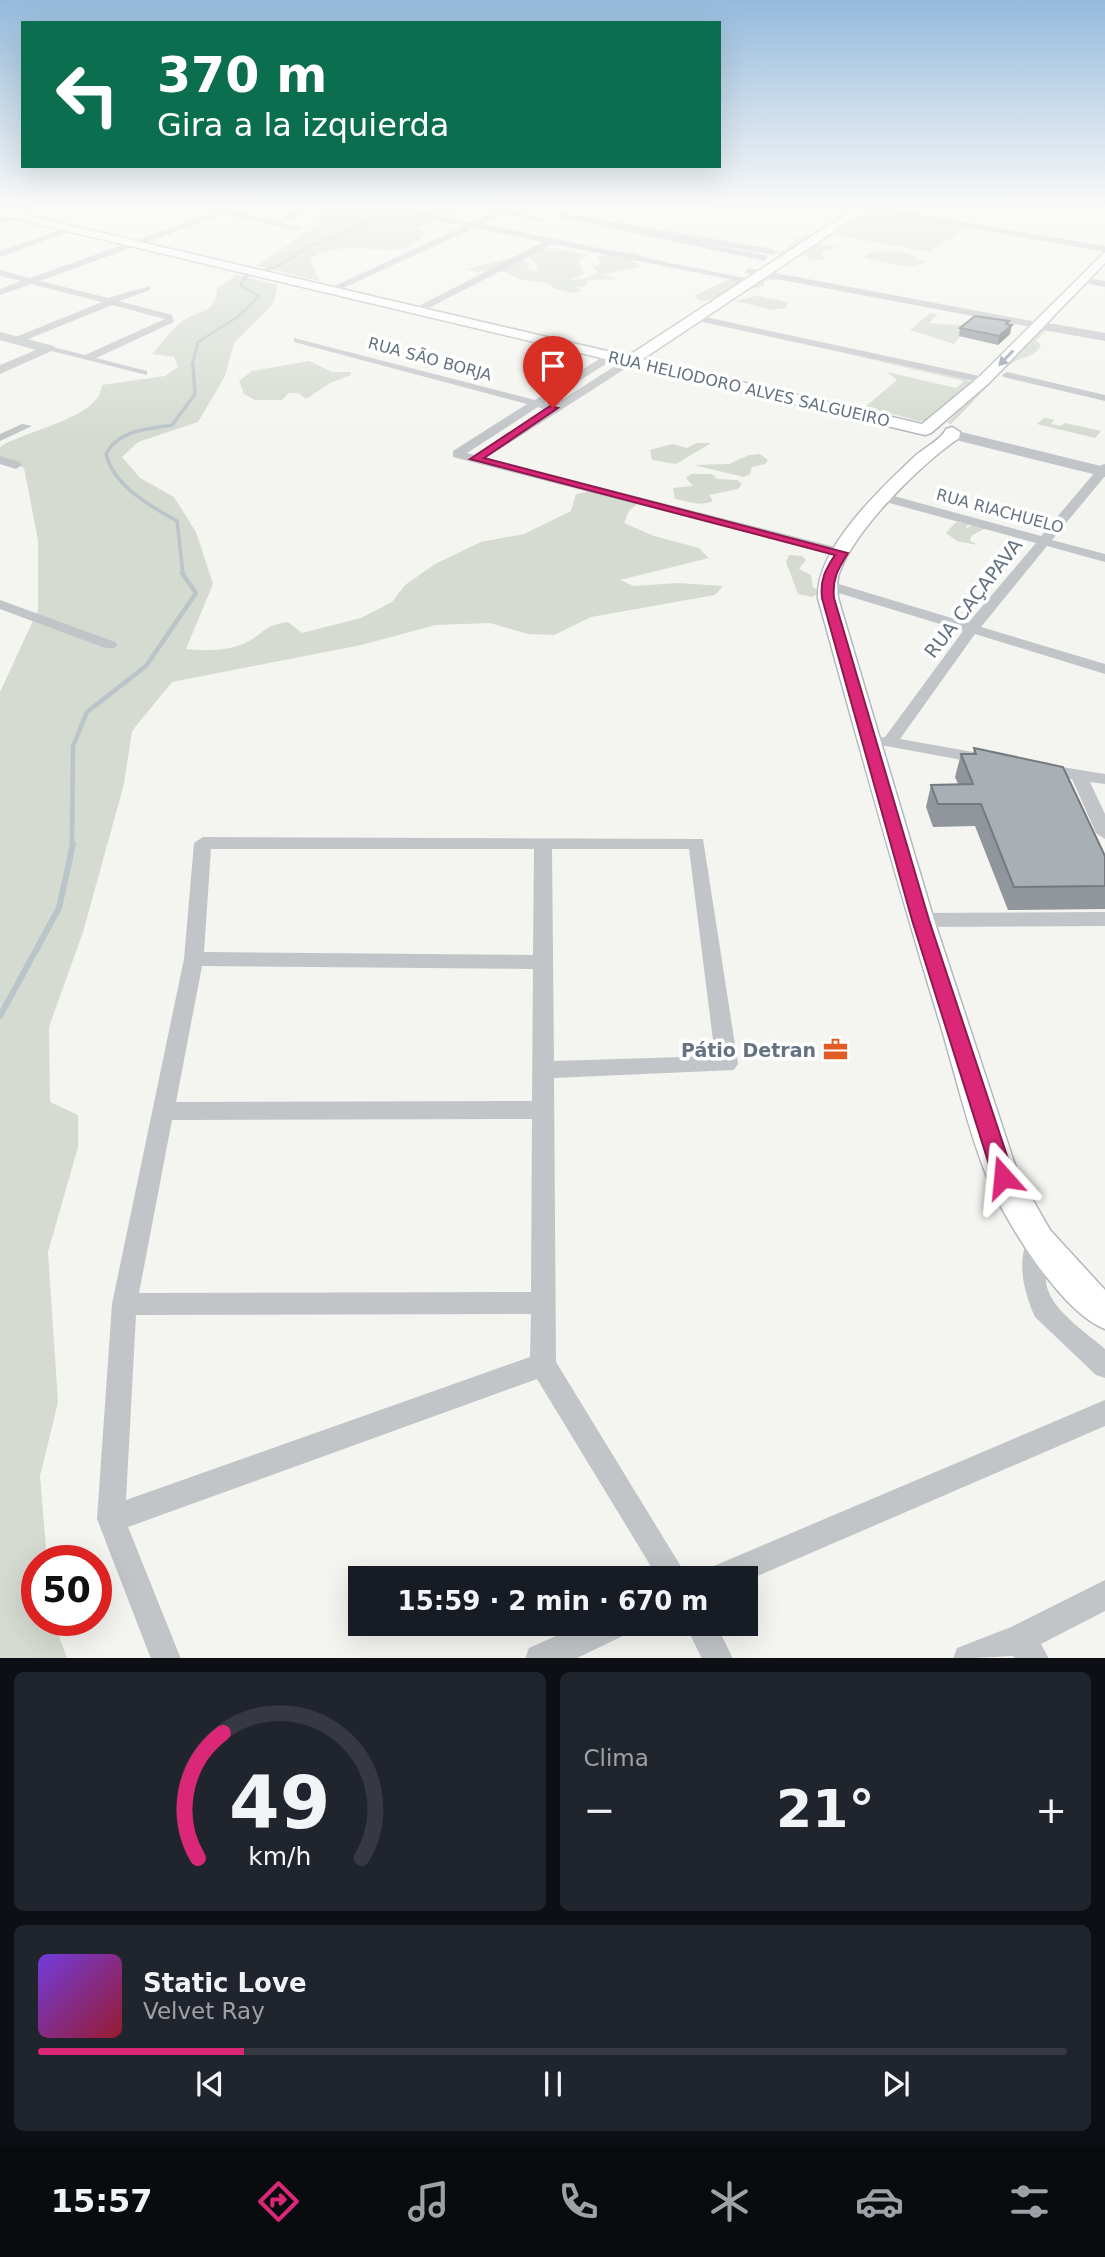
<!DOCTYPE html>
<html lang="es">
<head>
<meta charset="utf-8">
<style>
	:root { --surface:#171b24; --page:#20242c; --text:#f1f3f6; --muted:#9ea1a6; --line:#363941; --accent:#db2777 }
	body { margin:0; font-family:"DejaVu Sans",sans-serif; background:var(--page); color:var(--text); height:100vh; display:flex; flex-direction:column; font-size:26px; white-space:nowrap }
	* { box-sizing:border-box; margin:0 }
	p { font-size:23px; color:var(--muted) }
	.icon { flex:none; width:38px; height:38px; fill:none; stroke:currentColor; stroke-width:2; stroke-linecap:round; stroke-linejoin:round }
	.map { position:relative; height:1658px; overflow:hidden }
	.drawer { display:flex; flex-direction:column; gap:14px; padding:14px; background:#0d0f14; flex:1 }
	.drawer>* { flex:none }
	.top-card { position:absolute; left:21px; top:21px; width:700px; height:147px; border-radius:0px; box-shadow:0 7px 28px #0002; background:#0b6e4f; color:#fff; overflow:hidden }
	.speed { position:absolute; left:21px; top:1545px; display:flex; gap:14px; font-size:35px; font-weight:700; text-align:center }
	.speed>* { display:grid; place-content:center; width:91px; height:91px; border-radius:50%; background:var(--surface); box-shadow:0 7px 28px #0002; line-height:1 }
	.speed .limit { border:10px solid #d22; background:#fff; color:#111 }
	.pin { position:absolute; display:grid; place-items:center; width:60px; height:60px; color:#fff; margin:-72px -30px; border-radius:50% 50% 50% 0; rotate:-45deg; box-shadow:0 0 7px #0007 }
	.pin .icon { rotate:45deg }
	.me { position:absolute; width:77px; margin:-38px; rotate:342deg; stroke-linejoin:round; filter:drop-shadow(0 0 5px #0008) }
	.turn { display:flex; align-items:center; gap:24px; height:147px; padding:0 21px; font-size:32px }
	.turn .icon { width:91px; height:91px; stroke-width:2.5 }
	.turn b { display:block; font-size:49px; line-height:60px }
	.big { font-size:52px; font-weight:800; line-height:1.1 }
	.drawer .card { flex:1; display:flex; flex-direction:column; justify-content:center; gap:10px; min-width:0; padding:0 24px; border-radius:10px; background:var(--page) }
	.drawer .dial { align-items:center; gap:0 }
	.dial svg { height:182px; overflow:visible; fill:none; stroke:var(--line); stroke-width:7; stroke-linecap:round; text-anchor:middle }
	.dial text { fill:var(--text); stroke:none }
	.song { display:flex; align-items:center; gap:21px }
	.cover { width:84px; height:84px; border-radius:10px; background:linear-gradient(135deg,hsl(260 70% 55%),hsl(350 70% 35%)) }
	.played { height:7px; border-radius:4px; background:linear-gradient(90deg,var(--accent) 20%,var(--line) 20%) }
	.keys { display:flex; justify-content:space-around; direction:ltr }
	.heat { display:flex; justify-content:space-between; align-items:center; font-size:38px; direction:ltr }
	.drawer .tiles { flex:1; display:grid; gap:14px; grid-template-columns:1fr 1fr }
	.card:last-child { grid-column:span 2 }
	.trip { position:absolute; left:348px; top:1566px; width:410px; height:70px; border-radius:0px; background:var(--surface); box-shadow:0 7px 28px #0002; font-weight:800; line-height:70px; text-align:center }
	.dock { display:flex; height:112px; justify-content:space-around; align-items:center; background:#090b0e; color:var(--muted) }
	.dock .icon { width:49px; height:49px }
	.dock .on { color:var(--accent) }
	.dock b { font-size:32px; color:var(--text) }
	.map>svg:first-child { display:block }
	.green { fill:#d5dbd1 }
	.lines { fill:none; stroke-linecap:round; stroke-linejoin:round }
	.stream-far3 { stroke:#bac4c9; stroke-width:2.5 }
	.stream-far2 { stroke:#bac4c9; stroke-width:3.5 }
	.stream-far1 { stroke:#bac4c9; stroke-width:4.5 }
	.stream { stroke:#bac4c9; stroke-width:6 }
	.secondary-casing { stroke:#b4b8bc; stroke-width:3 }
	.minor { fill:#c2c5c8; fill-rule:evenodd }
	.tertiary { fill:#c2c5c8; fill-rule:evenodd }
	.secondary { fill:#fff; fill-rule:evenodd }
	.wall { fill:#90969c }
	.shaded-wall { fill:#767a7f }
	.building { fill:#a8afb5; stroke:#767a7f; stroke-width:2 }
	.oneway { fill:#929ca7 }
	.route { fill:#db2777; stroke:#8e194d; stroke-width:2 }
	.labels { text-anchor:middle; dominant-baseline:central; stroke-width:7; stroke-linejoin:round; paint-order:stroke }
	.far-street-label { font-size:16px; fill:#647281; stroke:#fff }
	.street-label { font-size:19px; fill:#647281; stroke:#fff }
	.poi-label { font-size:19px; font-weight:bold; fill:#647281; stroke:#fff; text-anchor:end }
</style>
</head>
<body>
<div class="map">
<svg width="1105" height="1659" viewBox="0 0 1105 1659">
	<rect width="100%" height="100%" fill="#f4f4f0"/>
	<path class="green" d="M330,204H462L461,210L417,228L426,232C411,256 383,249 359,248C343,247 325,251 310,258L319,281L257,266L312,229Z
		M871,209L968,227L930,252L834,235Z
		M814,233L829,237L819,245L841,246L821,253L824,259L811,261L801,253L786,256L776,254L792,245L794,240Z
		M555,248L587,255L578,261L584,274L570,280L584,279L598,272L592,267L602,264L597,257L605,256L602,254L604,251L629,252L648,257L647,262L628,260L643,266L603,275L618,279L588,280L586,286L575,287L582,291L572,293L555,289L548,283L520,279L498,269L477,272L467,269L507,259L529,262L527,270L537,273L536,263L529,258L540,249Z
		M878,251L905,252L925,261C910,273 883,261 865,258V255Z
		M236,275L278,285L273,304L234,343L225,376L198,422L138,442L122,457L140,478L174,497L196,532L213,584L186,649C205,651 225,651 243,644C262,636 263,625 288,622L302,633L361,618L392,602L405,585L435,564L481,542L524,534L571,511L576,494L593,491L642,500L629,511L624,523L654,536L699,548L709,558L620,580L634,586L677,583L723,586L715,595L591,617L554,635L528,634L490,623L436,625L361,645L172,682L132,731L124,784L83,932L49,1027L50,1102L78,1115V1147L48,1252L58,1402L40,1476L47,1561H37V1620L53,1621L67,1658H0V692L38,610V540L24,468L0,457V447C23,431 101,418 102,385L165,376L178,367L174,357L152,354C162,344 171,329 183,321C199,310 216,313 217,289Z
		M764,276L778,279L764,281V286L744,290L739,284L718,298L700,301L694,296L731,278Z
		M756,296L788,302L786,308L772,310L735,301Z
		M930,313L938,314L929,323L969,326L954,344L910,330Z
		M1042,328L1047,329L1036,341L1041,345C1034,358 1026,356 1015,361C1005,366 963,413 951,424L947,423Z
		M839,352L966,379L972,383L925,421H919L865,407L897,380L887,372L956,388L964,381Z
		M309,361L332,372H351V375L330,383L306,399L298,393H289L282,400H255L244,394L239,381L252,371Z
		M1044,418L1054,420L1051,424L1061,426L1065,423L1101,431L1095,438L1037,424Z
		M697,443H711L676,464L652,460L650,450L672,444L687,448Z
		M760,454L768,460L765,464L752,467L750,474L744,477L694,465L729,464L749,455Z
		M691,474H712L717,479L737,480L742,484L738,489L709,495L713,501C698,507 689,501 675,499L673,488L693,486L686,478Z
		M956,522L968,524L965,529L974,524L986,528L971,536L970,541L978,545L957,541L946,533Z
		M789,555L802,556L806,560L799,569L811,575L813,587L820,592L812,597L798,594L786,562Z"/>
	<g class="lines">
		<path class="stream-far3" d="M192,365L198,342L239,316L259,296L240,285L245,277L278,266L308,247L370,222L380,204"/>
		<path class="stream-far2" d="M183,574L177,521C150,506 114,486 106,454C118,430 148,429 172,425L195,394L193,364"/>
		<path class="stream-far1" d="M72,846L73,746L87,712L146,666L196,593L182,573"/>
		<path class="stream" d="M0,1016L59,908L73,844"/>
		<defs>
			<path id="secondary" d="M861,204H875L643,359L922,424L979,377L1105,252V263L989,383L931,433L925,435L0,215V209L628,356Z
				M952,427L960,432L959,438C921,464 856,528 840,571C836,579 837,589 838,598L934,920L1018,1174L1050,1230L1105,1290V1329C1061,1312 1004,1220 987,1177C967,1127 955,1072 939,1020C896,880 857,739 818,598C815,550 881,488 914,457C924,448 942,439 946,429Z"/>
		</defs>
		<use href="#secondary" class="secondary-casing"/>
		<path class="minor" d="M185,204L223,209L237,204H249L233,211L303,228L299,231L224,214L40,281L108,298L150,286V290L119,301L172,315L174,322L96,358L147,371V375L44,349L49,346L85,355L165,319L112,305L21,342H13V338L102,302L31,284L0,295V289L21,281L0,276V270L30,278L215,212Z
			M271,204H286L310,211L285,221L282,217L297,211Z
			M461,204H477L546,219L542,221L504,214L482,224L759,281L754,284L553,244L419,313H413V309L543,242L474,228L332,293L324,291L464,226L403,214L401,207L472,223L495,212Z
			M865,205L1105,246V252L862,209Z
			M562,213L773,249L777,252L773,255L704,243L768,256L765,261L559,217Z
			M16,214L19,218L0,223V218Z
			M66,228L73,230L0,257V251Z
			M748,268L1037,322L1042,325L1037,328L745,273Z
			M1082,277L1105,281V287L1079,282L1077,280Z
			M696,315L984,377L989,380L984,383L693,320V316Z
			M294,338L535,400L607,354H615V358L545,403L554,405L626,359H634V363L486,458L847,550L849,553L842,557L453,457V451L527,404L294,342ZM538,407L546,410L474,455L467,453Z
			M1007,372L1105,395V401L1003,377L1002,375Z
			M22,424L32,426L0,441V434Z
			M0,456L20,462L22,465L16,469L0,464Z
			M1105,464V476L1052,540L1105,554V562L1047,546L981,627L1105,664V674L975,634L900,739L990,755L992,759L990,763L984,764L875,744L873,741L875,738L885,737L963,631L822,588V582H832L968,623L1036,543L882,501V495H890L1041,536L1101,465Z
			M0,600L115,642L117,645L115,648H105L0,609Z
			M1043,764L1105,774V784L1090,782L1105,814V839L1096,833L1072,779L1037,773L1035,769Z
			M203,837L703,839L738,1064L734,1070L554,1078L556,1362L688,1578H658L537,1379L128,1527L181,1659H151L97,1519L112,1304L184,959L194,843ZM211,849H534L533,955L204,952ZM552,849H689L715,1056L554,1061ZM202,966L533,969L532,1101L176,1102ZM532,1119L531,1292L139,1293L172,1120ZM531,1314L530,1357L126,1500L136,1315Z
			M1105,912V926L921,927L914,925L912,920L914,915L921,913Z
			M1038,1230L1046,1233C1053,1246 1046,1262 1046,1277C1044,1306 1086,1332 1105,1349V1378L1096,1375L1035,1317C1023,1290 1016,1261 1030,1233Z
			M1105,1400V1426L746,1581V1578H705L709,1568Z
			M1105,1580V1611L1041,1644L1049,1659H1015L1013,1656L953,1659L957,1648L1011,1627Z
			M583,1624H632L627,1634L575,1659H525L529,1648Z
			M685,1624H716L733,1659H702Z"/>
		<path class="tertiary" d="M1037,321L1105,333V341L1032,328V322Z
			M0,332L54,346L56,349L0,374V365L36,350L0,340Z
			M953,430L1105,467V477L948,438V432Z"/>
		<use href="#secondary" class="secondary"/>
	</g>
	<path class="wall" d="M1009,321L1008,324L1010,334L998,345L959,336L960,328Z
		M974,748L1105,856V909L1008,910L975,826L933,827L926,807L931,785L958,784L955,777L961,754H973Z"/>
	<path class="shaded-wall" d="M1009,321L1007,329L1012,325L1010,334L998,345L999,336L1006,324Z"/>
	<path class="building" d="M975,316L1009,321L1006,324L1012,325L999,336L960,328Z
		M974,748L1063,767L1105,856V886L1014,887L981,804H938L931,785L973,784L961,754H976Z"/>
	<defs><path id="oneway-solid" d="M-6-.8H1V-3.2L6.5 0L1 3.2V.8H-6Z" transform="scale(1.75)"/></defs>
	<use class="oneway" href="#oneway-solid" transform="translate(1006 358) rotate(134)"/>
	<linearGradient id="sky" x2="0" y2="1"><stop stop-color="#95badc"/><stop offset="0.47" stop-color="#fafaf8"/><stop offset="1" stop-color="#fafaf8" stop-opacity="0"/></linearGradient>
	<rect width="1105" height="436" fill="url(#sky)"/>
	<path class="route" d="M550,406L558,408L484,458L848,553C838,569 832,579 834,598L929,920L1014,1177L1011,1183L1003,1186L996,1183L993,1177L912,920L822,598C820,580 825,570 835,555L470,459Z"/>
	<defs>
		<symbol id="office-bare" viewBox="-9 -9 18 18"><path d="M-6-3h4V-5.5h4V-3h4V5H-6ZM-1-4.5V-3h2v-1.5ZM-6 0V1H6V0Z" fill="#e05d25" stroke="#fff" stroke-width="2.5" paint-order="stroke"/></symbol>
	</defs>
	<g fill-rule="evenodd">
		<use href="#office-bare" x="818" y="1032" width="35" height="35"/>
	</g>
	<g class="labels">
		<g class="far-street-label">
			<text transform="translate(430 359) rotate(15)">RUA SÃO BORJA</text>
			<text transform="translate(749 389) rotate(13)">RUA HELIODORO ALVES SALGUEIRO</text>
			<text transform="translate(1000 511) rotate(15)">RUA RIACHUELO</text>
		</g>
		<g class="street-label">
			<text transform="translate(973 598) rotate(-52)">RUA CAÇAPAVA</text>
		</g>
		<g class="poi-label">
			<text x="816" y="1050">Pátio Detran</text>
		</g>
	</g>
</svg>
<div class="speed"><div class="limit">50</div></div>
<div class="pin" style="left:553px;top:408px;background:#d93025"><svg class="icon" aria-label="arrive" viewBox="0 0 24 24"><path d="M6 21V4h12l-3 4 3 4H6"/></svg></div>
<svg class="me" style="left:1003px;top:1177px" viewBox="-20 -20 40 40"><path d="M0-17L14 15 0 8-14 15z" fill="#db2777" stroke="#fff" stroke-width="4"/></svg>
<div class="trip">15:59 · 2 min · 670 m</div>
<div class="top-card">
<div class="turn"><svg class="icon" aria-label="left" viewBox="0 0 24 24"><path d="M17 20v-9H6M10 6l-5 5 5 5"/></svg><div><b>370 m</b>Gira a la izquierda</div></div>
</div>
</div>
<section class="drawer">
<div class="tiles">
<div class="card dial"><svg viewBox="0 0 100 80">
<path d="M14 69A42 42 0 1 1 86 69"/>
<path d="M14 69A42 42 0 0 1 25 14" stroke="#db2777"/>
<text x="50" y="56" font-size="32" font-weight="700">49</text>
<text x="50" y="72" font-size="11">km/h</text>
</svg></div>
<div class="card"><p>Clima</p>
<div class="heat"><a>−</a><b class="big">21°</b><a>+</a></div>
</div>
<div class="card">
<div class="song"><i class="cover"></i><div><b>Static Love</b><p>Velvet Ray</p></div></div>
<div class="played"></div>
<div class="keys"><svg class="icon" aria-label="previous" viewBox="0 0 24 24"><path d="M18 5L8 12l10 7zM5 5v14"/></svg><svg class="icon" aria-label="pause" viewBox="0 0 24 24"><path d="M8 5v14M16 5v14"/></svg><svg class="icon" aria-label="next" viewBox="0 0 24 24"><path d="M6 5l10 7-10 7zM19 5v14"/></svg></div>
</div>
</div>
</section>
<nav class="dock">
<b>15:57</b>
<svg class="icon on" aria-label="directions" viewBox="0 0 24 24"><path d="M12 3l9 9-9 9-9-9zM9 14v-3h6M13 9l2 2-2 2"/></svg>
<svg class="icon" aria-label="music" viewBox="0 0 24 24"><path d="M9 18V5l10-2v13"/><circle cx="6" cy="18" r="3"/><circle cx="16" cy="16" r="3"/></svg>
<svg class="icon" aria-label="phone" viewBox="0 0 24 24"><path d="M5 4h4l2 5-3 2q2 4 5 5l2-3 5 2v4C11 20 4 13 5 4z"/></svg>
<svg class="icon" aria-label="climate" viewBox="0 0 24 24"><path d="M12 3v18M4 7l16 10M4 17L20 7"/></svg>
<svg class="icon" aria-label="car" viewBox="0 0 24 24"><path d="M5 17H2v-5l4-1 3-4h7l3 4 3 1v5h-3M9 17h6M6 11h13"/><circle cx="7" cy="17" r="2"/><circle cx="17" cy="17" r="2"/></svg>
<svg class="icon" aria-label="filters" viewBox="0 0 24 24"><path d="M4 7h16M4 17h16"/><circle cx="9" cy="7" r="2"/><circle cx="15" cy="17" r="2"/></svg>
</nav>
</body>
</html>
